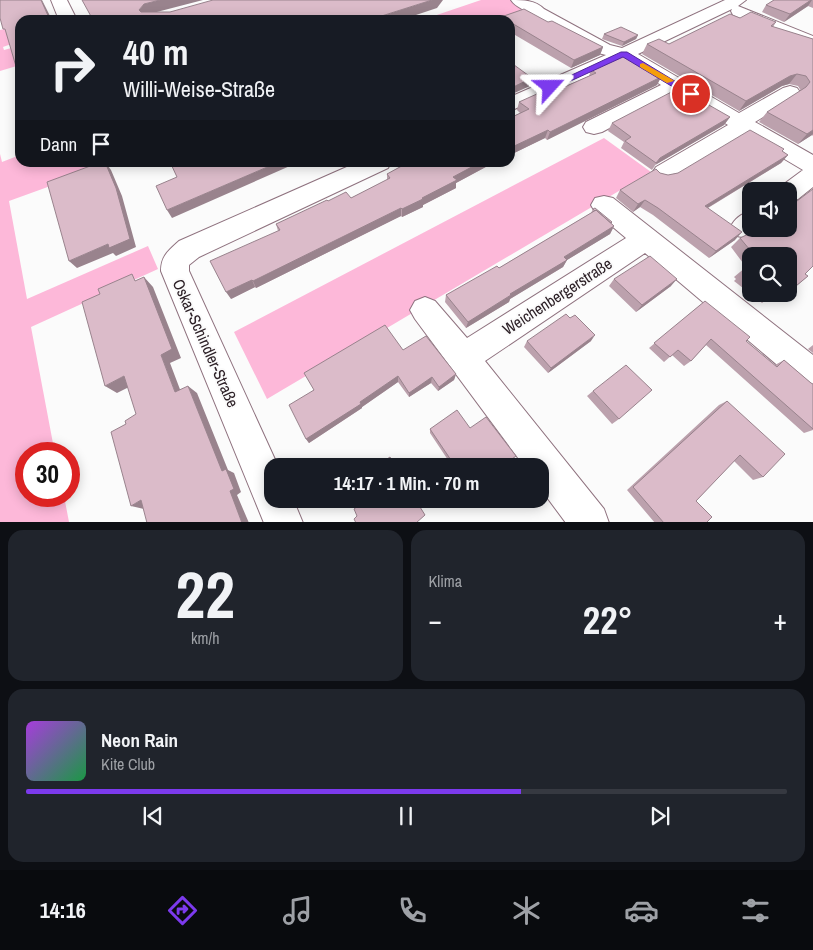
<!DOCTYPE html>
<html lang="de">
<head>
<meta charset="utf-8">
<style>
	:root { --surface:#171b24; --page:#20242c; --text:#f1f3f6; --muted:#9ea1a6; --line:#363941; --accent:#7c3aed }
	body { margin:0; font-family:"Archivo Narrow",sans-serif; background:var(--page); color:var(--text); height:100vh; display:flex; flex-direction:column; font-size:19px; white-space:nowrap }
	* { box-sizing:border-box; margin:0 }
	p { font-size:16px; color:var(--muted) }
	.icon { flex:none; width:28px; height:28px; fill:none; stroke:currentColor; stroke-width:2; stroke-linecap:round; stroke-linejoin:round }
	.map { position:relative; height:522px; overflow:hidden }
	.drawer { display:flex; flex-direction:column; gap:8px; padding:8px; background:#0d0f14; flex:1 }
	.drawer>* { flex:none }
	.banner { position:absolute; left:15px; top:15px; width:500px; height:152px; border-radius:15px; box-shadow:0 2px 12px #0003; background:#171b24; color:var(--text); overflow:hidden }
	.controls { position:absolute; left:742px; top:182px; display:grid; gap:10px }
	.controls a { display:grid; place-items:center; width:55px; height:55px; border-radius:10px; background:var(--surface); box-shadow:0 2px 12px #0003; font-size:25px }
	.speed { position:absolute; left:15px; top:442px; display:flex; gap:10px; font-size:25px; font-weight:700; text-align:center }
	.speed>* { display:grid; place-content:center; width:65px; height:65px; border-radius:50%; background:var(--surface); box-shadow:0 2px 12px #0003; line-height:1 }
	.speed .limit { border:8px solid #d22; background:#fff; color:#111 }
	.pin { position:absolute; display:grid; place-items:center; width:42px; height:42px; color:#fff; margin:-21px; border:2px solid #fff; border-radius:50%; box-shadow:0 1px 5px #0007 }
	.me { position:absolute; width:55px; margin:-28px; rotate:66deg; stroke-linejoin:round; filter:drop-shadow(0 0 4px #0008) }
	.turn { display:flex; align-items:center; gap:18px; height:105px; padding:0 25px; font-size:22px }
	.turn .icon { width:65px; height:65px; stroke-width:2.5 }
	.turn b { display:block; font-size:35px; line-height:42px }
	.then { display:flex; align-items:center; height:48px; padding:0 25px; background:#0003; gap:10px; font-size:19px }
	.big { font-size:38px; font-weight:800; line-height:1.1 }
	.drawer .tile { flex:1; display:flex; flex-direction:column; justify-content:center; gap:8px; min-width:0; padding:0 18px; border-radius:15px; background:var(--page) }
	.drawer .dial { align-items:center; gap:0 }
	.dial b { font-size:65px; line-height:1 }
	.song { display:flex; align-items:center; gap:15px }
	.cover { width:60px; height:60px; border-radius:8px; background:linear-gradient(135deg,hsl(280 70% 55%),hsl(140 70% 35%)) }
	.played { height:5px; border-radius:2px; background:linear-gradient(90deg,var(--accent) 65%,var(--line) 65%) }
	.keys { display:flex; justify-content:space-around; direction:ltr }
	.heat { display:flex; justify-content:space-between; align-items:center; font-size:28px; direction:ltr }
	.drawer .tiles { flex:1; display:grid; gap:8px; grid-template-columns:1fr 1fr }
	.tile:last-child { grid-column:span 2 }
	.trip { position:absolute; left:264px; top:458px; width:285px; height:50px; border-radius:15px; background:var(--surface); box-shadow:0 2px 12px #0003; font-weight:800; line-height:50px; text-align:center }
	.dock { display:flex; height:80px; justify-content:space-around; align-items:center; background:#090b0e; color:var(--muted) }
	.dock .icon { width:35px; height:35px }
	.dock .active { color:var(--accent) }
	.dock b { font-size:22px; color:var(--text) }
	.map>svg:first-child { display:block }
	.green { fill:#fdb8d9 }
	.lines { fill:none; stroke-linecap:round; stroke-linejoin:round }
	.minor-casing { stroke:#8f727f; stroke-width:2 }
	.minor { fill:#fff; fill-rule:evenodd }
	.wall { fill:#bca1ad }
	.shaded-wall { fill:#99838d }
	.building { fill:#dbbbc9; stroke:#99838d }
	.route { fill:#7c3aed; stroke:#51269a }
	.slow { fill:#f59e0b }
	.labels { text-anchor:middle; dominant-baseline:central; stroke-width:4; stroke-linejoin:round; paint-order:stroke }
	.street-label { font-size:16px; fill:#2d2127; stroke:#fbfbfb }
</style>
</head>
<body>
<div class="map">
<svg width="813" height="523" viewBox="0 0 813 523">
	<rect width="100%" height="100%" fill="#fbfbfb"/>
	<path class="green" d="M481,0H512L527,8L503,20H422Z
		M16,26L14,43L3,47L4,50L15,47L20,65L0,71V30Z
		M604,138L651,172L267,399L234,332Z
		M0,154L2,162L20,155V162L114,163L9,201L27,299L148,246L158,269L31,327L55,454H26V496H64L69,522H0Z"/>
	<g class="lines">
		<defs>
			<path id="minor" d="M51,0H67L77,20H59Z
				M511,0C524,0 535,0 544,9L610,45L622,48L725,0H746L738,6L813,36V48L733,15L731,11L732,9L638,54L739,113L783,88L790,86L797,88L800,92L797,96L755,122L813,155V187L798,199L789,202V191H778L780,187L803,170L744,135L672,179L664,181L656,179L652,173L656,167L728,125L675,93L602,132L594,134L586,132L583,127L586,122L661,85L623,61L510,111V97L606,55L598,53L532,17C526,9 516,8 511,0Z
				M358,162H391L388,168L199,257L189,265V271L278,466H272V499H293L303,523H264L161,271C161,256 168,251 179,241Z
				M604,196L613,198L813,355V391L802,386L645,253L485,361L604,509L609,523H566L540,488V466H524L415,319L410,310L415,301L425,297L435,301L467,338L626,238L595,212L591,205L595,198Z
				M751,211V229H759C751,237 745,239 734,235L730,228C735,218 741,214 751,211Z"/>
		</defs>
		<use href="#minor" class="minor-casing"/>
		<use href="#minor" class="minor"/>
	</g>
	<path class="wall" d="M774,0H813V8L808,6L784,22L762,12L766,5Z
		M501,17L548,22L603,47L600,55L571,68L510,32V20H500Z
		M740,18L776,22L773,27L813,39V136L812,135L798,144L759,122L767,112L801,91L798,86L789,84L782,86L739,111L642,54L647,44H669Z
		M604,34L638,35L636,39L622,46L602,39Z
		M591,70L661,77L657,85L547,140L545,138L510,155V118L520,113L517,110L519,102L553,92L589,76Z
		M730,117L724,125L655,165L652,170L621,148L624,142L608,131L612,123Z
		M782,151L788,155L781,163L708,208L735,240L709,258L653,215L640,207L633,212L616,198L620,190L660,173L668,175Z
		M409,162H495L456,183V188L423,205V207L402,217L401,216L256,288L255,287L231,299L278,231L276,224L328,201L351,198L387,180V174Z
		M593,209L612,222L611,223L614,226L610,234L567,260L563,267L510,299L509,302L466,328L445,302L446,295L499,268L591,213Z
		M789,229L805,274L808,276L789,292V256H751V294H786L778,299L772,295L762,303L734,281L736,279L734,277L746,267L731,247L740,238Z
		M614,279L671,286L636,312L609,286Z
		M705,301L746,341L775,365L784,360L811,383L813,384V430L804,433L706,345L691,361L684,366L672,355L664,362L649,348Z
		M527,341H591L548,373L524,347Z
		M813,345V353L808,349Z
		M403,350L456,374L454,380L438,391L431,383L409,397L398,382L362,407V408L309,443L306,439L313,390Z
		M593,391L619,419L612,424L587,396Z
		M727,401L763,477L753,480L734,461L696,501L706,523H655L627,490L719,405Z
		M470,428L513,460L504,466H452L430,433V429Z"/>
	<path class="shaded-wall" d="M41,0H42L52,20H50Z
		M160,0H203L149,14L144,20L139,10L144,4Z
		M432,0H443L437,8L401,20H369Z
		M811,0H812L808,6L784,22L790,14Z
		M638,35L636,39L622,46L624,42Z
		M603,47L600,55L571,68L574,60Z
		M797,74L789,84L782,86L739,111L746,101L790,76Z
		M661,77L657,85L547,140L550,132Z
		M532,78L530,86L510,95L511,88Z
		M730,117L724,125L655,165L652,170L660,158Z
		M548,130L545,138L510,155V148Z
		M813,130V134L812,135L798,144L807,134Z
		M788,155L781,163L699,213L705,206Z
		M105,162L111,170L122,196L136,247L116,256L113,253L77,268L69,261L108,244Z
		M279,162H299L172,218L167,210Z
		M481,162H495L456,183V188L423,205V207L402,217V209L422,198L453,177Z
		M645,200L640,207L633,212L638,204Z
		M401,208V216L256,288L253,281Z
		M614,226L610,234L567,260L563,267L510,299L509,302L466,328L468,322L564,257Z
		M742,232L735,240L709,258L716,251Z
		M144,277L153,287L181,358L170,363L184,400L175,392L161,355Z
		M677,279L671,286L636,312L642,305Z
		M252,280L255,287L231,299L226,292Z
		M595,335L591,341L548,373L551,368Z
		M456,374L454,380L438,391L439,387Z
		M124,376L135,384L117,393L105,386Z
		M398,376V382L362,407V408L309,443L306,439Z
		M432,377L431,383L409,397V393Z
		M188,386L197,393L228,470L234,473L241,492L237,495L249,523H242Z
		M141,500L144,509L131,506Z"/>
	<path class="building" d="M0,0H41L50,20H20V80L5,29H3L0,18Z
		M82,0H160L144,4L139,10L141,12H170L213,0H432L369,20H93Z
		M774,0H811L790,14L766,5Z
		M524,9L548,22L552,21L603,47L574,60L510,22V20H506L501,17Z
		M751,12L776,22L771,26L813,39V130L807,134L767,112L806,87L810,82L806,76L797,74L790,76L746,101L647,44L659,39L669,44L730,14L740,18Z
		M621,27L638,35L624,42L604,34Z
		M626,55L661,77L550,132L548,130L510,148V118L529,109L519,102L548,89L553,92L596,73L591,70Z
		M510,62L532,78L511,88L510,94Z
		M679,88L730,117L660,158L656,163L625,141L631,137L612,123Z
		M750,130L784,149L782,151L788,155L705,206L742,232L716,251L658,208L645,200L638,204L620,190L656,169L660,173L668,175L678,173Z
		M101,162H105L116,188L130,239L109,248L108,244L69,261L47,182Z
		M170,162H279L167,210L156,186L177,177Z
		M409,162H481L453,177L457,180L422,198L423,199L402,209L401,208L253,281L252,280L226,292L210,261L280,230L276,224L327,200L328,201L346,192L351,198L390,178L387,174Z
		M813,189V266L805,274L808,276L790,291L789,290V256H755L740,238L759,229H789V207Z
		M595,208L612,222L611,223L596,210L595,211L593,209Z
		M596,210L614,226L564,257L567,260L510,294L511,295L468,322L446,295L497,266L499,268Z
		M650,256L677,279L642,305L614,279Z
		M751,262V278L744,272L746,271L743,269Z
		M132,274L135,281L144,277L172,349L161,355L175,392L188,386L222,471L226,469L234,489L230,491L242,523H147L141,500L131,506L111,432L126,424L125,421L136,414L124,376L105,386L82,302L100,294L98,289Z
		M705,301L750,337L746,341L777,367L784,360L811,383L813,384V429L711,339L691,361L678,350L670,357L654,343Z
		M566,314L570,318L575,315L595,335L551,368L527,341Z
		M385,325L403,350L426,336L456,374L439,387L432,377L409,393L398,376L360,402L361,404L306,439L289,405L314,390L304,373Z
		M626,365L652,390L619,419L593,391Z
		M727,401L785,454L763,477L740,455L696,501L712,517L706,523H664L633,487Z
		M457,410L470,428L486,417L516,456L503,466H455L430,429Z
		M390,457L395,466H377Z
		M367,499H415L425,515L416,523H356L354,519L357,516L354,509Z"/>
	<path class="route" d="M621,52H627L696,94L688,96L623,57L553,89L546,87Z"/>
	<path class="slow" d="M643,63L673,80L674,81L667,83L640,67V64Z"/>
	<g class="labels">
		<g class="street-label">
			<text transform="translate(557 296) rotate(-33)">Weichenbergerstraße</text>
			<text transform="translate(206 343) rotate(66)">Oskar-Schindler-Straße</text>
		</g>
	</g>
</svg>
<div class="controls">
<a><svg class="icon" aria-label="sound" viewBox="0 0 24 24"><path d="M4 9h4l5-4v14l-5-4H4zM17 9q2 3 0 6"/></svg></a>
<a><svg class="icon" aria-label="search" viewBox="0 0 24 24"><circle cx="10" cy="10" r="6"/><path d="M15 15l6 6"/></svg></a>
</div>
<div class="speed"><div class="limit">30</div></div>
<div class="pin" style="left:691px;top:94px;background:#d93025"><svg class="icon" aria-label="arrive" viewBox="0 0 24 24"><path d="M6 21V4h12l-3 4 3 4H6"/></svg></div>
<svg class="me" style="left:550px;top:87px" viewBox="-20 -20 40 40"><path d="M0-17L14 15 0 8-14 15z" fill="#7c3aed" stroke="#fff" stroke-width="4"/></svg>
<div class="trip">14:17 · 1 Min. · 70 m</div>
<div class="banner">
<div class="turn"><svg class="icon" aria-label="right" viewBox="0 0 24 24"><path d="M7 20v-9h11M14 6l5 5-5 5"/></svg><div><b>40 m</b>Willi-Weise-Straße</div></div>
<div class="then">Dann<svg class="icon" aria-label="arrive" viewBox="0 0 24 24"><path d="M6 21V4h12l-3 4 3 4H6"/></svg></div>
</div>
</div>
<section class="drawer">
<div class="tiles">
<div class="tile dial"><b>22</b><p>km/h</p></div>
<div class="tile"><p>Klima</p>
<div class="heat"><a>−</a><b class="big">22°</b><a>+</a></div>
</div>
<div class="tile">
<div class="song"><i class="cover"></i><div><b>Neon Rain</b><p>Kite Club</p></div></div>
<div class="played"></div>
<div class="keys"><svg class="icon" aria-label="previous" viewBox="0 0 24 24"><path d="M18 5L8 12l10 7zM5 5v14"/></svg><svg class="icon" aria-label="pause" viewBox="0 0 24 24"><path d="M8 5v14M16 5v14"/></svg><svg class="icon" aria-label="next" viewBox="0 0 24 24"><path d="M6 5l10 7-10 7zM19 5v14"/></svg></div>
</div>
</div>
</section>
<nav class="dock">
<b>14:16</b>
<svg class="icon active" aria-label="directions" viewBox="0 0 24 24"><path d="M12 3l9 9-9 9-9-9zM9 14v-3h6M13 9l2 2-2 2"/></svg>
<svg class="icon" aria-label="music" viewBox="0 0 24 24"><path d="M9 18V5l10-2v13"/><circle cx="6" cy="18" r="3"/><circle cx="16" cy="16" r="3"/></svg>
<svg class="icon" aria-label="phone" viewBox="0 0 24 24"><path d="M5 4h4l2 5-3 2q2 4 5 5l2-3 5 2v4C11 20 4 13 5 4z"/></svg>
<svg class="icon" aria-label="climate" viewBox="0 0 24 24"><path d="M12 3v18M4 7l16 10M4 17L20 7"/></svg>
<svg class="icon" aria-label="car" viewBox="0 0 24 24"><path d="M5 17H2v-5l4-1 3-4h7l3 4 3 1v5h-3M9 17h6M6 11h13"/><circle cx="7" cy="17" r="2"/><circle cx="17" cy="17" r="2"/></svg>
<svg class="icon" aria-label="filters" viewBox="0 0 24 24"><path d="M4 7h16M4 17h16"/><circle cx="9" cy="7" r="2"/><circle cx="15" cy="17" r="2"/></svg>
</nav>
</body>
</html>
